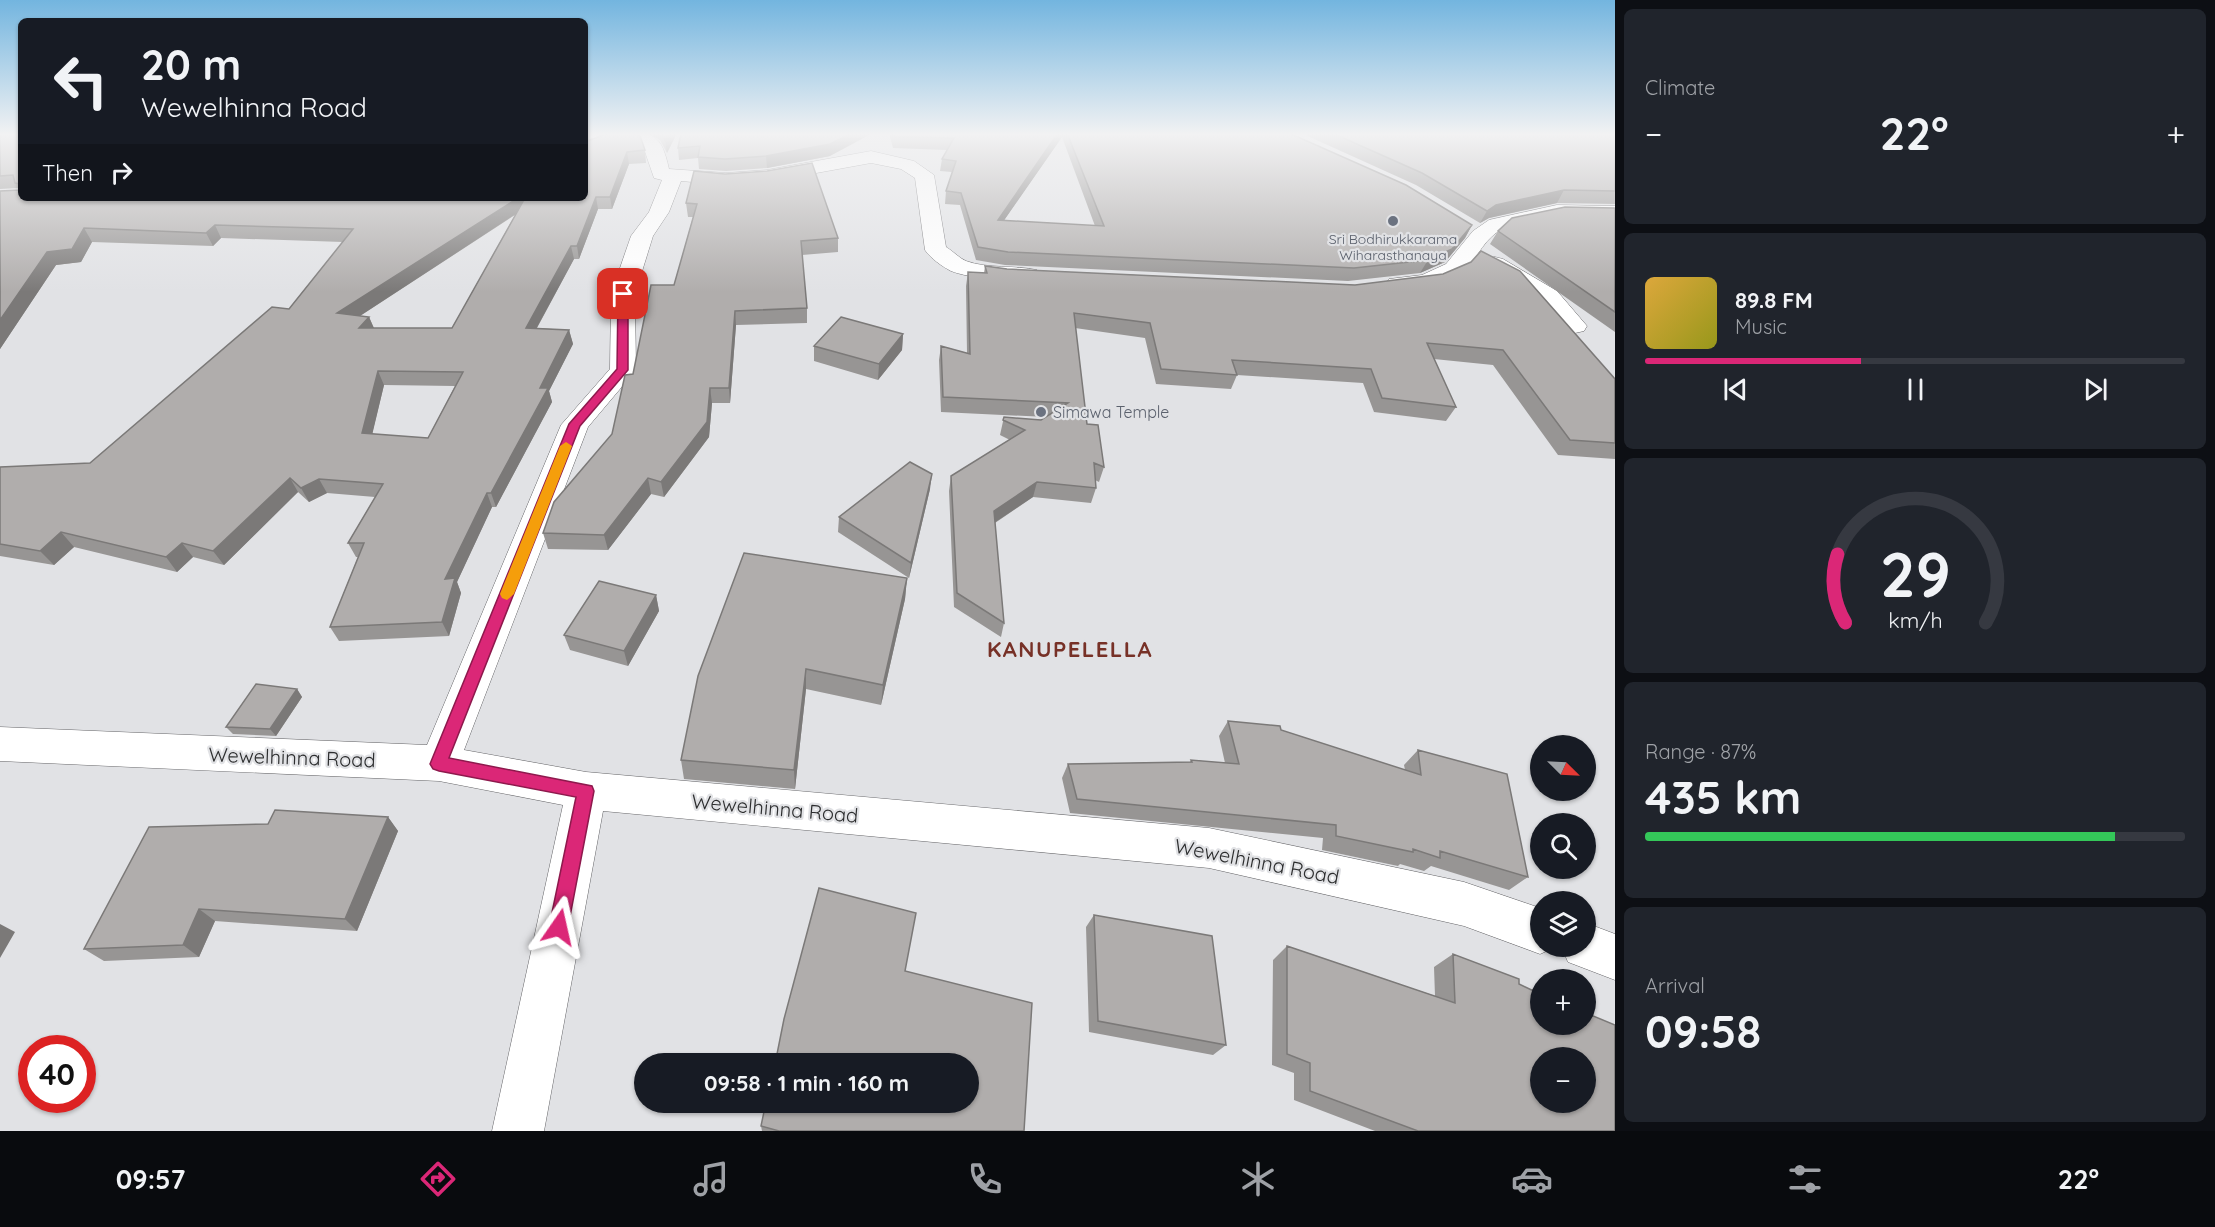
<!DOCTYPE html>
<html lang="en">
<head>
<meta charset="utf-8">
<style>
	:root { --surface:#171b24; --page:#20242c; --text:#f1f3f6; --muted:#9ea1a6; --line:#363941; --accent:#db2777 }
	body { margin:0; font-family:Quicksand,sans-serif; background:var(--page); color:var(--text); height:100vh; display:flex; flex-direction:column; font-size:22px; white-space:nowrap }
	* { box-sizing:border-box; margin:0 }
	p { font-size:20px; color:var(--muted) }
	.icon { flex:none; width:33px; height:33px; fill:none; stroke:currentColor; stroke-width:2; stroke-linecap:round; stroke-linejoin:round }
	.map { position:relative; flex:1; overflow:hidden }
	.side { display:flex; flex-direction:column; gap:9px; padding:9px; background:#0d0f14; width:600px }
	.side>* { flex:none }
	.hud { position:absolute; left:18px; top:18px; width:570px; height:183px; border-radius:9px; box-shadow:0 2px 4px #0004; background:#171b24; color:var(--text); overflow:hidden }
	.needle { width:39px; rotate:114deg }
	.tools { position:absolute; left:1530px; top:735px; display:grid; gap:12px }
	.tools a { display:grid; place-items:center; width:66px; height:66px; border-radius:50%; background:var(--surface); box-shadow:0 2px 4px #0004; font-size:30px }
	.speed { position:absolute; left:18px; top:1035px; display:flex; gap:12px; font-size:30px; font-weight:700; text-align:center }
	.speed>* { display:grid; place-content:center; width:78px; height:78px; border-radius:50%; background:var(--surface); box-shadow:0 2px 4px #0004; line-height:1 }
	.speed .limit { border:9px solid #d22; background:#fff; color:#111 }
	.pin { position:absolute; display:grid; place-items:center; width:51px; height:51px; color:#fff; margin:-26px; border-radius:12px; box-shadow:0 3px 9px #0006 }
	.me { position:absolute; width:66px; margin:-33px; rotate:11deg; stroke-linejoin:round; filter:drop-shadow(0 0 4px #0008) }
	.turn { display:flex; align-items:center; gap:21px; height:126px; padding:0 24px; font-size:27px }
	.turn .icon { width:78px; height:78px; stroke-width:2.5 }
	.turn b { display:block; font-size:42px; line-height:51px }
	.then { display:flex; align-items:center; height:57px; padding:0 24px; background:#0003; gap:12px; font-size:22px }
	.big { font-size:45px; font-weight:700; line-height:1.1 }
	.side .widget { flex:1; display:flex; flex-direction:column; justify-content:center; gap:9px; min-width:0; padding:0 21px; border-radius:9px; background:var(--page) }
	.side .dial { align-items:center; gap:0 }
	.dial svg { height:156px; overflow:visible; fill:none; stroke:var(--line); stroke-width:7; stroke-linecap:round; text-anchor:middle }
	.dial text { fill:var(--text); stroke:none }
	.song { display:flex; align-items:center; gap:18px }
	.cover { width:72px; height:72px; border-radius:9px; background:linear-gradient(135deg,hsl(40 70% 55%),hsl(60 70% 35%)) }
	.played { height:6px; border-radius:3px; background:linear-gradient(90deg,var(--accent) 40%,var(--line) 40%) }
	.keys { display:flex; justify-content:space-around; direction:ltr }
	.heat { display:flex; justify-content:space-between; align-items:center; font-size:33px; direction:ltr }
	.charge { height:9px; border-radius:4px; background:linear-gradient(90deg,#34c759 87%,var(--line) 0) }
	.trip { position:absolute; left:634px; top:1053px; width:345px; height:60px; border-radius:30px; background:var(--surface); box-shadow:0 2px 4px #0004; font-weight:700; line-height:60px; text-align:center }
	.menu { display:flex; height:96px; justify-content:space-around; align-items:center; background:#090b0e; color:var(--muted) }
	.menu .icon { width:42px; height:42px }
	.menu .current { color:var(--accent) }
	.menu b { font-size:27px; color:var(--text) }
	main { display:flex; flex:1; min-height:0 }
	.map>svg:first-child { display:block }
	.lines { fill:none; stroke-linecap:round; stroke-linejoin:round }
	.minor-casing { stroke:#646467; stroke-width:1 }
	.minor { fill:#fff; fill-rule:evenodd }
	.wall { fill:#979594; fill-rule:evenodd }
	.shaded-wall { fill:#7b7978 }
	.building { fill:#b0adac; stroke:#7b7978; stroke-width:1.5; fill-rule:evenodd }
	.route { fill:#db2777; stroke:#8e194d; stroke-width:1.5 }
	.slow { fill:#f59e0b }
	.worship-dot { fill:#6b7280; stroke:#e1e2e5; stroke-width:2 }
	.labels { text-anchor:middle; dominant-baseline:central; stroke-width:4.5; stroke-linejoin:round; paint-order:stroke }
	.far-worship-label { font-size:14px; fill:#5b616d; stroke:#e1e2e5 }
	.worship-label { font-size:16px; fill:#5b616d; stroke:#e1e2e5; text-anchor:start }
	.near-street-label { font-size:20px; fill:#2d2e2f; stroke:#e1e2e5 }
	.district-label { font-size:22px; font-weight:bold; letter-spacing:1.5px; fill:#773127; stroke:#e1e2e5 }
</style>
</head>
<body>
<main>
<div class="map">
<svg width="1615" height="1131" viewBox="0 0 1615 1131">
	<rect width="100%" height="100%" fill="#e1e2e5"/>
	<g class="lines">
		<defs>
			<path id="minor" d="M585,133H611L602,138L585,139Z
				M618,133C653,133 661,132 669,169L726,173L767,170L871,151L914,161L934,175L946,247C953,251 959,258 966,261C988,269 1014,265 1037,270L1040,275L1037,280C1020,284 968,278 951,271C943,267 930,258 925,250L915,178L901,169L871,163L767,182L726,185L681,181L669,212L653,236L635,294L636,370L588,427L464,750L586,772L1209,828L1464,882L1540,908V946L1556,947L1540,954L1464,926L1209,868L603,811L544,1131H492L563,805L439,781L0,761V727L427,745L561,425L610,369L611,294L631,236L649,212L662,180L654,178L643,146L621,137Z
				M1557,205L1615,206V218C1578,218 1540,215 1505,228C1486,235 1477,258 1464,272C1450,286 1408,294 1389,289L1385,284L1389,279L1422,275L1446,264L1473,231L1489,220Z
				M1495,257L1503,259L1557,291L1587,326L1584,331L1575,333L1566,331L1541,301L1487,269L1484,264L1487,259Z
				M1586,923L1615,934V980L1568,962L1561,946H1586Z"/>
		</defs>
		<use href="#minor" class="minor-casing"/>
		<use href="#minor" class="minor"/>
	</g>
	<path class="wall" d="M0,133H21V198L523,200L585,142L645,150L646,163L629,164L612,209H598L579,259H574L537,328L569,330L573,344L549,391L552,402L496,507H492L457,582L461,593L449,636L339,641L330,627L358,557H356L348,543L375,497L327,493L309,502L298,492L224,565L193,557L177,572L74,547L54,565L0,556V467L90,463L289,309L343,242L221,238L213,246L92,242L81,262L56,265L0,349V191L19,190L18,188L0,189ZM515,215L452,328H374L369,317L360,316ZM384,385L455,386L428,438L372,434Z
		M647,133H677L667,153L660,140Z
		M681,133L830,156L767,168L726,171L699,169L698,158L679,160L678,148Z
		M889,133H1289L1472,225L1465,238L1445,262L1420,273L1348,281L1005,265L976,260L960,205L945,204L946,191L952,172L940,171L942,159L947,150L893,148ZM1062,137L1095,226L1004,220Z
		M1301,133H1615V204L1557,203L1489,218L1480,223L1416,185Z
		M694,171L838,238V252L802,255L807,308V323L736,325L730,403H712L709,437L664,497L651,494L608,550L548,549L543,533L612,434L633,374L674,285L693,217H688L686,203Z
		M1615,208V332L1490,244L1498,231Z
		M985,266L1007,269L1355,285L1615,379V459L1558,455L1493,365L1434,359L1456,407L1446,421L1374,412L1363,383L1237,375L1231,389L1156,384L1145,338L1075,328L1087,424L1104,467L1099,482L1095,480L1096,488L1091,503L1033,497L995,523L1004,623L1001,637L954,607L949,491L951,476L1010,440L1000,435L1004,417L1041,420L1047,417L941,412L939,360L941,346L967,353L966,286L968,272L984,273Z
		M903,334L902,350L878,380L814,361V346Z
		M930,489L909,578L838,532L839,517Z
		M907,578L905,599L881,705L806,689L795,789L684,779L681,760Z
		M656,595L659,611L628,666L570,650L564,635Z
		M297,689L302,697L276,736L233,734L226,727Z
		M1228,721L1281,730L1405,770L1404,765L1418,750L1528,877L1509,890L1431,866L1424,871L1400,864L1398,866L1322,850L1323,838L1070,813L1062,778L1068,764L1190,762L1191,760L1225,763L1219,736Z
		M388,817L398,831L357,931L215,921L199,957L104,961L84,949L268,824Z
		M1094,915L1226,1045L1213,1055L1089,1032L1086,927Z
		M1287,946L1435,996L1434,967L1453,954L1519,984L1615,1131H1375L1294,1100V1073L1272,1065L1273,960Z
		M905,971L1024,1131H762L761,1126Z"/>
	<path class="shaded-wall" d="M669,133H677L667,153L665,140Z
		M852,133H873L830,156L767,168L766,156Z
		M1058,133H1062V137L996,232L998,220Z
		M627,152L629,164L612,209L610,197Z
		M1564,190L1557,203L1489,218L1480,223L1487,211L1496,205Z
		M596,197L598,209L579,259L577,246Z
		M518,198H523L525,208L343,327L337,313Z
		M215,225L221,238L213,246L206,233Z
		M1472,225L1465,238L1445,262L1420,273L1428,260Z
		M84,228L92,242L81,262L56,265L0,349V320L47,252Z
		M571,246L574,259L529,342L526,328Z
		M735,311L736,325L730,403L729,388Z
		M369,317L375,331L359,328Z
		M569,330L573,344L549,391L552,402L496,507L491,493L540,388Z
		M903,334L902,350L878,380L879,364Z
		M378,371L384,385L369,448L362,433Z
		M710,388L712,403L709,437L664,497L661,482Z
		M932,474L930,489L909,578L911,563Z
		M290,478L298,492L224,565L213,551Z
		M648,478L651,494L608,550L604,535Z
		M319,479L327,493L309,502L301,488Z
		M1037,482L1033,497L991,525L994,511Z
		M487,493L492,507L457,582L461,593L449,636L442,622L445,579Z
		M61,532L74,547L54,565L40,551Z
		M182,543L193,557L177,572L166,557Z
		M907,578L905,599L881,705L883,685Z
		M656,595L659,611L628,666L624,651Z
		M806,669V689L795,789L794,770Z
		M297,689L302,697L276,736L270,729Z
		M388,817L398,831L357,931L345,919Z
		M199,909L215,921L199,957L183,945Z
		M0,924L15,932L0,958Z"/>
	<path class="building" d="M0,133H21V184L15,183L13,175L0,176Z
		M608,133H634L640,136L645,150L627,152L610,197H596L577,246H571L526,328L569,330L540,388H548L491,493H487L445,579L455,578L442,622L330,627L364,543H348L383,484L319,479L301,488L290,478L213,551L182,543L166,557L61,532L40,551L0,544V467L90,463L272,307L289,309L353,229L215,225L206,233L84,228L72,249L47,252L0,320V191L20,190L21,188V198H518L337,313L369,317L359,328H452L525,198H585V142ZM378,371L463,372L428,438L362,433Z
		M662,133H669L665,140Z
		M681,133H852L830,144L766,156L725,159L698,157L700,146L678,148Z
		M893,133H1058L998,220L1104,226L1067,133H1289L1406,185L1472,225L1452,249L1428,260L1354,268L1008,252L978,247L961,193L946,191L956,161L942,159L954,138L894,137Z
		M1332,133H1615V191L1564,190L1496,205L1487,211L1422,173Z
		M812,163L838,238L801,241L807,308L735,311L729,388H710L707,422L661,482L648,478L604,535L543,533L554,502L612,434L625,375L633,374L651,285H674L697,204L686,203L694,171L725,174L767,171Z
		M1565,207L1615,208V312L1498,231L1512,218Z
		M1481,251L1520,271L1615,379V443L1570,440L1503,350L1427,343L1456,407L1382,398L1371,369L1232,360L1237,375L1161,369L1150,323L1074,313L1087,424L1098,425L1104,467L1094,463L1096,488L1037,482L994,511L1004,623L957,593L951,476L1025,430L1003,420L1004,417L1041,420L1068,403L943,397L941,346L970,354L968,272L987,273L985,266L1007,269L1355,285L1443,274L1471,262Z
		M841,317L903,334L879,364L814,346Z
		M910,462L932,474L911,563L839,517Z
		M744,553L907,578L883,685L806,669L794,770L681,760L698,676Z
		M599,581L656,595L624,651L564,635Z
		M256,684L297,689L270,729L226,727Z
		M1228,721L1280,726L1281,730L1421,775L1418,750L1507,774L1528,877L1440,851V858L1413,849V852L1336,836V825L1077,799L1068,764L1192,762L1191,760L1239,764Z
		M275,810L388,817L345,919L199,909L183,945L84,949L149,827L268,824Z
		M819,888L916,913L905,971L1032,1003L1024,1131H779L761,1126L766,1102H969V1064H775L784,1019Z
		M1094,915L1212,936L1226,1045L1098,1021Z
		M1287,946L1455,1003L1453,954L1519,979V984L1540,994V1024H1586V1013L1615,1025V1131H1418L1310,1091V1063L1287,1054ZM1540,1058H1586V1102H1540Z"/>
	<linearGradient id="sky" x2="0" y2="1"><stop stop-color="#73b5df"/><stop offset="0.46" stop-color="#f2f2f3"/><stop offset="1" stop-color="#f2f2f3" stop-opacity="0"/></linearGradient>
	<rect width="1615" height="292" fill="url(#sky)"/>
	<path class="route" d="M623,291L628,294V370L580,426L449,758L592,786L594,791L568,927L565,934L559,937L552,934L549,927L576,797L439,771L433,769L430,764L569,424L617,369L618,294Z"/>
	<path class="slow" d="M566,442L572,446L514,594L507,600L502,598L500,594L560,446Z"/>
	<g class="worship-dot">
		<circle cx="1393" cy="221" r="6"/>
		<circle cx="1041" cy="412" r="6"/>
	</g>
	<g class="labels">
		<g class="far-worship-label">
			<text x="1393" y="239">Sri Bodhirukkarama<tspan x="1393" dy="16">Wiharasthanaya</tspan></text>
		</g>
		<g class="worship-label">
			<text x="1053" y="412">Simawa Temple</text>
		</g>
		<g class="near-street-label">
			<text transform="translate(292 757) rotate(2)">Wewelhinna Road</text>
			<text transform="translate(775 808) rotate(5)">Wewelhinna Road</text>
			<text transform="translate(1257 861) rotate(11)">Wewelhinna Road</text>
		</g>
		<g class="district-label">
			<text x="1070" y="649">KANUPELELLA</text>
		</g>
	</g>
</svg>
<div class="tools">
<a><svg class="needle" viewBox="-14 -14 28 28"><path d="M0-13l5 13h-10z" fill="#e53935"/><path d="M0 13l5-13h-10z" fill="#9ea1a6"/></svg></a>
<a><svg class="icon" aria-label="search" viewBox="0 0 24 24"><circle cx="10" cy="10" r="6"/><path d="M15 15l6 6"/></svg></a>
<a><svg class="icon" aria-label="layers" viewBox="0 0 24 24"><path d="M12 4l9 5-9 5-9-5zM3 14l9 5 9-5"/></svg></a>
<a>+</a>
<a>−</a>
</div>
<div class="speed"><div class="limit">40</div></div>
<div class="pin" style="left:623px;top:294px;background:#d93025"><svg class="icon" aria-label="arrive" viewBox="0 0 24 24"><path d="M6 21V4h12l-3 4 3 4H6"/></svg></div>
<svg class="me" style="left:559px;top:927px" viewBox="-20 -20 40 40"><path d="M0-17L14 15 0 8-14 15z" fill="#db2777" stroke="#fff" stroke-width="4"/></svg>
<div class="trip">09:58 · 1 min · 160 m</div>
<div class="hud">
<div class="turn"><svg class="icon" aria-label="left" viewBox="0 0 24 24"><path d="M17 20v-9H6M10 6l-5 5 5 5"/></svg><div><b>20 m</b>Wewelhinna Road</div></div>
<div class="then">Then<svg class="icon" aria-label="right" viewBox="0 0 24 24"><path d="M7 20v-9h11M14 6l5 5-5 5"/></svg></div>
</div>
</div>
<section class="side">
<div class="widget"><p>Climate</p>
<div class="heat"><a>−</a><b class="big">22°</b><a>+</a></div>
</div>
<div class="widget">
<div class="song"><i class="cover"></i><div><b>89.8 FM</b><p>Music</p></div></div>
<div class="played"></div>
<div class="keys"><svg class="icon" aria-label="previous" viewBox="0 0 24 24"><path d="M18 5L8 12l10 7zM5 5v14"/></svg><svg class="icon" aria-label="pause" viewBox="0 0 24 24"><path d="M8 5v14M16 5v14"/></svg><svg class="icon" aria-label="next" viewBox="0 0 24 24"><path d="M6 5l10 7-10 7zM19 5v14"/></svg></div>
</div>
<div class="widget dial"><svg viewBox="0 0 100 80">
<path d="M14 69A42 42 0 1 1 86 69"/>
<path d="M14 69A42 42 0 0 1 10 34" stroke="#db2777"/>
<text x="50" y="56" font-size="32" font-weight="700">29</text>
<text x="50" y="72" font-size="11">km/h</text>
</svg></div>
<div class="widget"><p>Range · 87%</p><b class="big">435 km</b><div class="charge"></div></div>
<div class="widget"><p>Arrival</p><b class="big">09:58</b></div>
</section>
</main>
<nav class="menu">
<b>09:57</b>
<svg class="icon current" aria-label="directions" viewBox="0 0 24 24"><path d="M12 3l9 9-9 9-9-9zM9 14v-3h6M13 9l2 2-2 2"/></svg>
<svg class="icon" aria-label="music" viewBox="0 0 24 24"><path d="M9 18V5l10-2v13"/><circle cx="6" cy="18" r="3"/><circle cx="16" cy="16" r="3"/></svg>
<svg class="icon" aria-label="phone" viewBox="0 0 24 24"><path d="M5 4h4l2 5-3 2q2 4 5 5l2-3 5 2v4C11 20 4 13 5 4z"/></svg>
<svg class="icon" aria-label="climate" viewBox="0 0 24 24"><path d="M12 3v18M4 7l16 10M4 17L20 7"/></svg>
<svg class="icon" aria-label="car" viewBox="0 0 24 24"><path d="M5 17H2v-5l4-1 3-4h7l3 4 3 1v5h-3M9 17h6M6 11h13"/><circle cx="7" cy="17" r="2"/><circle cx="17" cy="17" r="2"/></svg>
<svg class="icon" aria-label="filters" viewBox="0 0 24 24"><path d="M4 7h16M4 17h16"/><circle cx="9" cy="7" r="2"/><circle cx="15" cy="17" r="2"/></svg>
<b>22°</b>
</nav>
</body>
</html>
